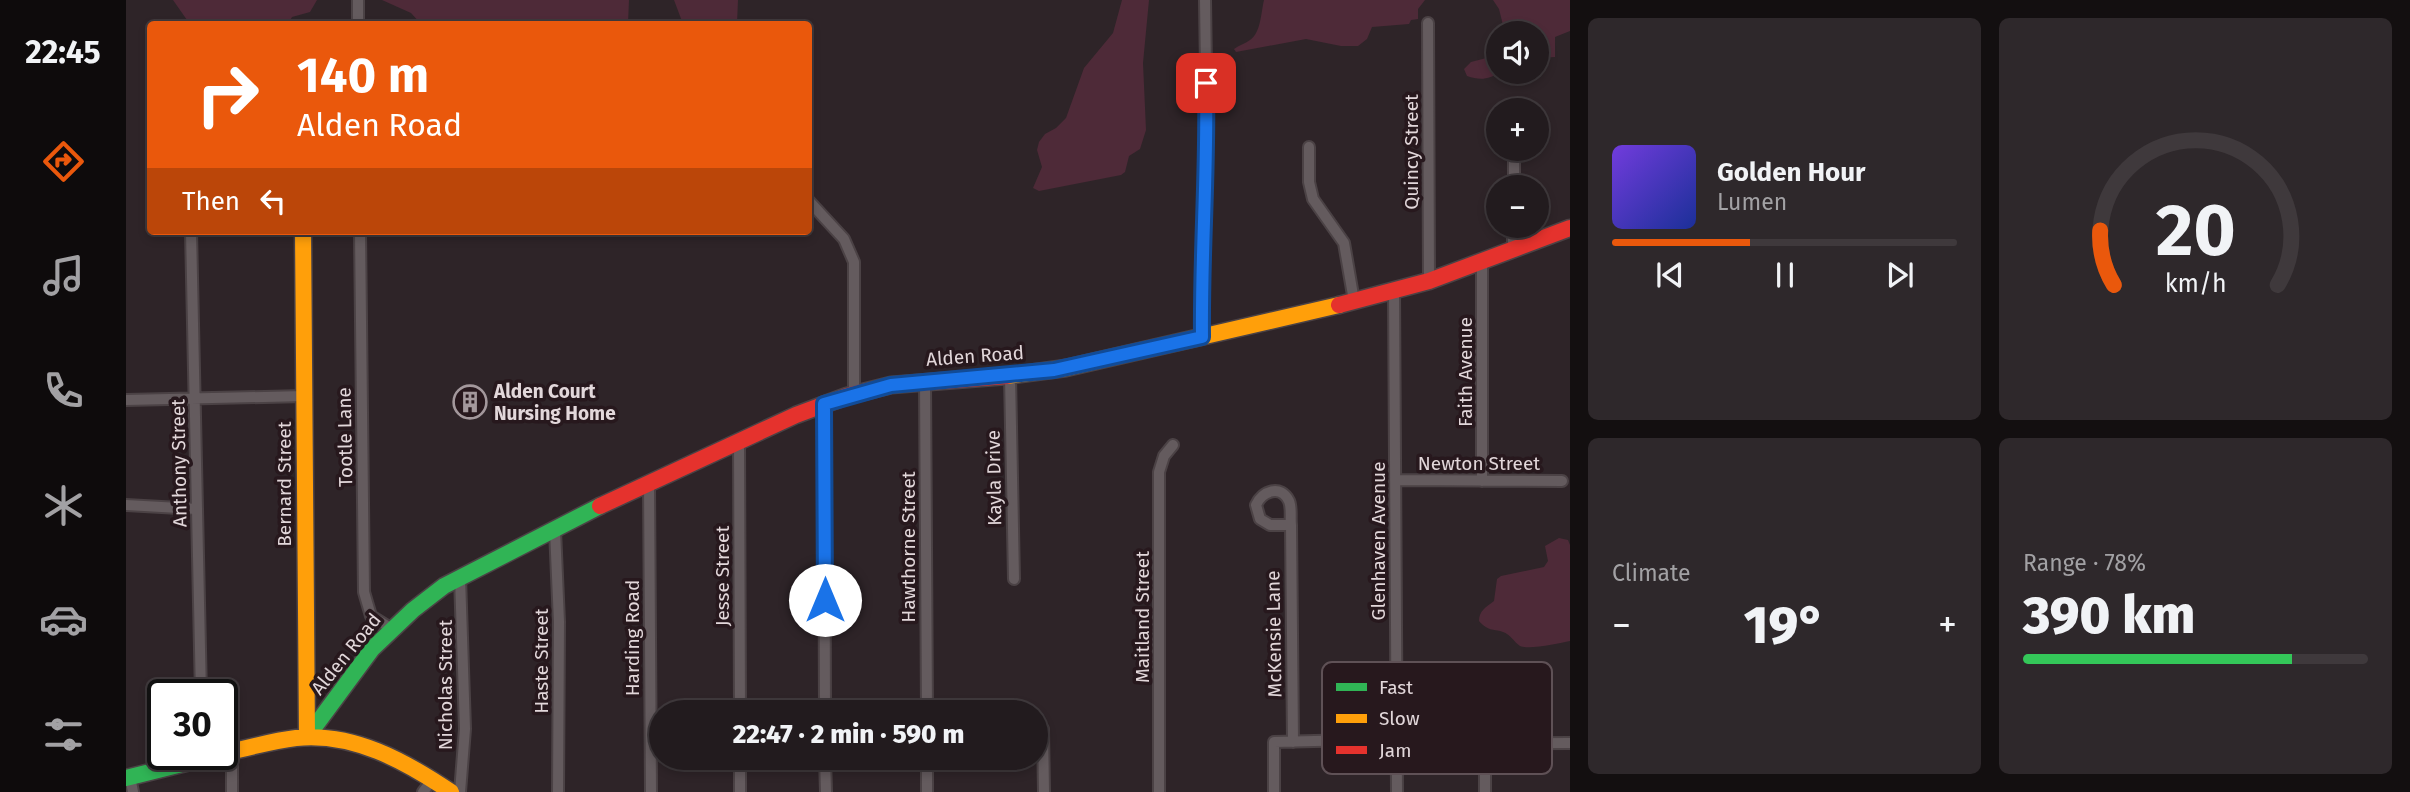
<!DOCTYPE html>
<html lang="en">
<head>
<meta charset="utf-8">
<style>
	:root { --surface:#221b1e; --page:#2e282b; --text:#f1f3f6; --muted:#a2a1a4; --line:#3f393c; --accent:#ea580c }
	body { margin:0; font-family:"Fira Sans",sans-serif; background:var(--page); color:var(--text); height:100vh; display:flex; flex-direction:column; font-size:26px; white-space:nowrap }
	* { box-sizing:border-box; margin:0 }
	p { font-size:23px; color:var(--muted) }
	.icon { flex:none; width:38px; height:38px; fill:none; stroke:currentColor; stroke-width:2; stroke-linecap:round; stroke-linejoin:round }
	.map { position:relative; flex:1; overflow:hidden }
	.details { display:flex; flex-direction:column; gap:18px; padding:18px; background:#130f10; width:840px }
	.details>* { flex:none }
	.guide { position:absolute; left:21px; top:21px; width:665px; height:214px; border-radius:7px; box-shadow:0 4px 10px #0003,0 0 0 2px var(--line); background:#ea580c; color:#fff; overflow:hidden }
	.fabs { position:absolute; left:1360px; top:21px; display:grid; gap:14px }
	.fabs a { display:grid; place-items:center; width:63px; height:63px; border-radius:50%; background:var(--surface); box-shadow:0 4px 10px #0003,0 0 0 2px var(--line); font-size:35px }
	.speed { position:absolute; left:21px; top:679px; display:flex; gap:14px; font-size:35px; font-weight:700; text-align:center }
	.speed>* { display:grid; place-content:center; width:91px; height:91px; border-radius:50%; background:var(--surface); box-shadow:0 4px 10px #0003,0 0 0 2px var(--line); line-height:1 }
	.speed .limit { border:4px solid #111; border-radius:10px; background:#fff; color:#111 }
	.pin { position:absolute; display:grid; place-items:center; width:60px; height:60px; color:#fff; margin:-30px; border-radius:14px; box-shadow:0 4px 10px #0006 }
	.me { position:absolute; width:77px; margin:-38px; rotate:0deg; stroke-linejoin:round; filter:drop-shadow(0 0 5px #0008) }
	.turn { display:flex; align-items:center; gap:24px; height:147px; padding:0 35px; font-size:32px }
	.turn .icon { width:91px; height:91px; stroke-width:2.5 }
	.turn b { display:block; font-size:49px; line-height:60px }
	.then { display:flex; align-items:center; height:66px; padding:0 35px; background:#0003; gap:14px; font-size:26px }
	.big { font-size:52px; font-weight:800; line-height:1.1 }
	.details .widget { flex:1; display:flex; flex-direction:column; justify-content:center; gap:10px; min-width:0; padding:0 24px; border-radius:10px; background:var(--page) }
	.details .dial { align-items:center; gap:0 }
	.dial svg { height:182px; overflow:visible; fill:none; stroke:var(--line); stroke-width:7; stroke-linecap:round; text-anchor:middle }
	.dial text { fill:var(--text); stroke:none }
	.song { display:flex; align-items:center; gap:21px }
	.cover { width:84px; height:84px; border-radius:10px; background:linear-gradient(135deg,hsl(260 70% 55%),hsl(230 70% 35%)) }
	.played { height:7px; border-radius:4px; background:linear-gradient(90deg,var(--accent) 40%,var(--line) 40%) }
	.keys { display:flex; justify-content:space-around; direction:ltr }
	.heat { display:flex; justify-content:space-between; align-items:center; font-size:38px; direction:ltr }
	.charge { height:10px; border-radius:5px; background:linear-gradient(90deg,#34c759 78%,var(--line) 0) }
	.details .tiles { flex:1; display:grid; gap:18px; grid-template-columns:repeat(2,1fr) }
	.trip { position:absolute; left:523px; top:700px; width:399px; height:70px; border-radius:35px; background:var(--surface); box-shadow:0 4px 10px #0003,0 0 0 2px var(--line); font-weight:800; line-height:70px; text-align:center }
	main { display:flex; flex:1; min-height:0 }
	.dock { display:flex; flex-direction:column; width:126px; justify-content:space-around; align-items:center; background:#0e0b0c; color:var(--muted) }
	.dock .icon { width:49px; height:49px }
	.dock .current { color:var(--accent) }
	.dock b { font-size:32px; color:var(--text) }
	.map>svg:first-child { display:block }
	.green { fill:#4e2a38 }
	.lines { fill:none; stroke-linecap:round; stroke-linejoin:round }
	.street-casing { stroke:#4b4245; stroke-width:14 }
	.fast-casing { stroke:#4b4245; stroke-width:19 }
	.slow-casing { stroke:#4b4245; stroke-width:19 }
	.jam-casing { stroke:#4b4245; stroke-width:19 }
	.street { stroke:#645b5e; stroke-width:10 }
	.fast { stroke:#30b455; stroke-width:16 }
	.slow { stroke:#ff9f0a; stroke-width:16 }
	.jam { stroke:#e5322d; stroke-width:16 }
	.route-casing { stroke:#114b97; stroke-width:18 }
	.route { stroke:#1a73e8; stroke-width:12 }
	.labels { text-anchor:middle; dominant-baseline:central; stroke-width:7; stroke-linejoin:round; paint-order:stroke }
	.street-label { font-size:19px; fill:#e2d7da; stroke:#27181d }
	.poi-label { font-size:19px; font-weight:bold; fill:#e2d7da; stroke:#27181d; text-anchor:start }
	.key { fill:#27181d; stroke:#5f5156; stroke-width:2 }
	.key-label { font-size:19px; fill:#e2d7da }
</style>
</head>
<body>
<main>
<nav class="dock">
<b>22:45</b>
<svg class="icon current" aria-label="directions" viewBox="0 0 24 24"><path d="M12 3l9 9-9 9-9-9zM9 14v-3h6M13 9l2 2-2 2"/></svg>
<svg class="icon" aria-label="music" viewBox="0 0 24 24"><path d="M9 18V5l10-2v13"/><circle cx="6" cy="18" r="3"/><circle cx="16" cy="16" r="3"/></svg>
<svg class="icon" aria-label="phone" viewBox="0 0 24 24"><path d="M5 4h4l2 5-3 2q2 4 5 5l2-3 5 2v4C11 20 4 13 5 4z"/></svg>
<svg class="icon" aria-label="climate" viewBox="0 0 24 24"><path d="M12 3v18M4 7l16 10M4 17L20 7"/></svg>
<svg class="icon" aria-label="car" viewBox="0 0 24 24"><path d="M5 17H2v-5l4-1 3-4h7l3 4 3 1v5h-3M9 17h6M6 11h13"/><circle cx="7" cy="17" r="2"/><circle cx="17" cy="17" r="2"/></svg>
<svg class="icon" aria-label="filters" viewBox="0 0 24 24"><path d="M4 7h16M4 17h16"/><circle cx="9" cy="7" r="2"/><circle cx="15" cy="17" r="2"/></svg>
</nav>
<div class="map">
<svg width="1444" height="792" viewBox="0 0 1444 792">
	<rect width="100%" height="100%" fill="#2e2428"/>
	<path class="green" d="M47,0H191L184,12L166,17L162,24H59L61,20Z
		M256,0H503L502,24H295L285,13Z
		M548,0H612L611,24H557Z
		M996,0H1023L1017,63L1020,130L1014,149L1003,156L999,172L995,175L913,191L907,188L916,167L911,150L913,142L919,134L930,128L940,118L958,68L987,33Z
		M1138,0H1299L1292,9V19L1285,20L1283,24L1246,27L1241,39L1232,46H1215L1180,39L1110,52L1108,49C1113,45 1119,44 1124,40C1135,33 1135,12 1138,0Z
		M1367,0H1444V31L1429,37V57L1411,58L1410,33H1379L1373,9Z
		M1372,55V72H1375C1363,79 1355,81 1341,76L1338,69L1345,62Z
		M1433,538L1442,540L1444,545V641C1433,643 1404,650 1394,646C1388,642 1384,634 1377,632C1366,628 1363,632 1353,621C1353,611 1360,607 1368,601L1371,579L1375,576L1418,567L1422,561L1419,546Z"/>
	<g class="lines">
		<defs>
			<path id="street" d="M232,0V24
				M1302,23L1303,281
				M1183,147V182L1187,199L1218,243L1228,301
				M1388,187V149
				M682,200L718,239L728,262V394
				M65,231L75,695
				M234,231L238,592L245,616L266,629
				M1387,250V226
				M1356,263V481
				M1268,291L1271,792
				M1076,337V249L1081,141L1079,0
				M884,376L888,579
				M799,381L801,712
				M0,400L179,396
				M698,404L699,712
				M613,440L614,712
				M1269,480L1436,481
				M523,483L525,792
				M0,505L71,509
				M1165,525H1144L1134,519L1130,505C1136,491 1155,484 1163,501C1166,508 1164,518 1165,525L1167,742
				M429,530L433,622L432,792
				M334,577L339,729L334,792
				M917,729L918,792
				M1359,743V792
				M1271,744L1444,743
				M614,758V792
				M699,758L700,792
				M801,758V792
				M4,777L7,792
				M106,792V752
				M297,792L307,779
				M1033,792V472L1038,456L1047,445
				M1148,792V742L1270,739"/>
			<path id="fast" d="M181,737L246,649L287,610L318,586L474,506
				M0,778L96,754"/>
			<path id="slow" d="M177,231L181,737
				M881,376L940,368L1213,305
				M96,754C121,748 145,741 170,738C227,732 279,761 325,792"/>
			<path id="jam" d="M1213,305L1303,281L1444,228
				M474,506L670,415L721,396L765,385L881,376"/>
		</defs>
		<use href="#street" class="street-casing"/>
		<use href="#fast" class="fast-casing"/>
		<use href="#slow" class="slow-casing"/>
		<use href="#jam" class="jam-casing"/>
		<use href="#street" class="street"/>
		<use href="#fast" class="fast"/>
		<use href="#slow" class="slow"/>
		<use href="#jam" class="jam"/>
	</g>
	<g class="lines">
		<defs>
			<path id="route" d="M699,600L698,404L765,385L928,370L1076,337C1075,252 1082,168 1080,83"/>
		</defs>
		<use href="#route" class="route-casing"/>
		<use href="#route" class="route"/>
	</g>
	<defs>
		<symbol id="building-ring" viewBox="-11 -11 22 22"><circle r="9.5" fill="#27181d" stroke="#a3989c" stroke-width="1.5"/><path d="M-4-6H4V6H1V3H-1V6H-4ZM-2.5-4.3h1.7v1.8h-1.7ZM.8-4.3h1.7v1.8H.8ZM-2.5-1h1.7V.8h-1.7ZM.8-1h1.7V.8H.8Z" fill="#a3989c"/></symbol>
	</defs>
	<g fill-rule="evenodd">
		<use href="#building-ring" x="325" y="383" width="38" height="38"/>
	</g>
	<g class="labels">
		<g class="street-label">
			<text transform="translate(1285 152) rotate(-90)">Quincy Street</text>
			<text transform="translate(849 356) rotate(-4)">Alden Road</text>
			<text transform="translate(1339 372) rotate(-90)">Faith Avenue</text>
			<text transform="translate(219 437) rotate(-91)">Tootle Lane</text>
			<text transform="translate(53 463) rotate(-91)">Anthony Street</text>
			<text x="1353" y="463">Newton Street</text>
			<text transform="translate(868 478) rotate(-91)">Kayla Drive</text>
			<text transform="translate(158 484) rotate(-90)">Bernard Street</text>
			<text transform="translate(1252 541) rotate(-90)">Glenhaven Avenue</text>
			<text transform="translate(782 547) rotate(-90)">Hawthorne Street</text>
			<text transform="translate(596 576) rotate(-90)">Jesse Street</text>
			<text transform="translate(1016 617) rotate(-90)">Maitland Street</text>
			<text transform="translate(1148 634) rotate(-91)">McKensie Lane</text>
			<text transform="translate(506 638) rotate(-90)">Harding Road</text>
			<text transform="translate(220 654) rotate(-51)">Alden Road</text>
			<text transform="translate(415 661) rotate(-90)">Haste Street</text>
			<text transform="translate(319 685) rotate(-90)">Nicholas Street</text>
		</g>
		<g class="poi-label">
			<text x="368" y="391">Alden Court<tspan x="368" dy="22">Nursing Home</tspan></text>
		</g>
	</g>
	<rect x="1196" y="662" width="230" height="112" rx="10" class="key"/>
	<rect x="1210" y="683" width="31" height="8" fill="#30b455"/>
	<rect x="1210" y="714" width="31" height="9" fill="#ff9f0a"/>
	<rect x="1210" y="746" width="31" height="8" fill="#e5322d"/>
	<g class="key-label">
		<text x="1253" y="694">Fast</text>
		<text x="1253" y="725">Slow</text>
		<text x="1253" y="757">Jam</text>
	</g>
</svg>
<div class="fabs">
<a><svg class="icon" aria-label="sound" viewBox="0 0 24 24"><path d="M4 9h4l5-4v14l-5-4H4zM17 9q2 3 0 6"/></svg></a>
<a>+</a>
<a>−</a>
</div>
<div class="speed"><div class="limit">30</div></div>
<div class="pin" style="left:1080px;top:83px;background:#d93025"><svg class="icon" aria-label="arrive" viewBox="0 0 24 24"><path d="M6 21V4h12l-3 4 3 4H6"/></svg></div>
<svg class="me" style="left:699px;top:600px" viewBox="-20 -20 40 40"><circle r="19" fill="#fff"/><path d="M0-13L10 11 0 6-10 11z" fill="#1a73e8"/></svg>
<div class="trip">22:47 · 2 min · 590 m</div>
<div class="guide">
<div class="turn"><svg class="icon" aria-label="right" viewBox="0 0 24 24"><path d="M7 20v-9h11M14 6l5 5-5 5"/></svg><div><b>140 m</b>Alden Road</div></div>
<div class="then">Then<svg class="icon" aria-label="left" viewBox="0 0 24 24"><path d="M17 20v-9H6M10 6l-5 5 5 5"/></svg></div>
</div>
</div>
<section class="details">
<div class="tiles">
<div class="widget">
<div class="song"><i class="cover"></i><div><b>Golden Hour</b><p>Lumen</p></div></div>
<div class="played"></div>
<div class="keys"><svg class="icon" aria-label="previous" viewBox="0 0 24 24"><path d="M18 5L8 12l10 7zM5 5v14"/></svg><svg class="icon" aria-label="pause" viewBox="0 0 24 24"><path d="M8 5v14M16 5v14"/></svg><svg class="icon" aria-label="next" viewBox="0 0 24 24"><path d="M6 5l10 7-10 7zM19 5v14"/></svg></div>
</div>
<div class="widget dial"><svg viewBox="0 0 100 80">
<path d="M14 69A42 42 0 1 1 86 69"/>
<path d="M14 69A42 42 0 0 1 8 45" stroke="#ea580c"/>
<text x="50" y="56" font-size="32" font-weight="700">20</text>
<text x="50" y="72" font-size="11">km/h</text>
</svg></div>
<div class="widget"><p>Climate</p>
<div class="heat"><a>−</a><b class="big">19°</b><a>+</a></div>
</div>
<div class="widget"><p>Range · 78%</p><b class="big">390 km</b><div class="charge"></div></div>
</div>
</section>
</main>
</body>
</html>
